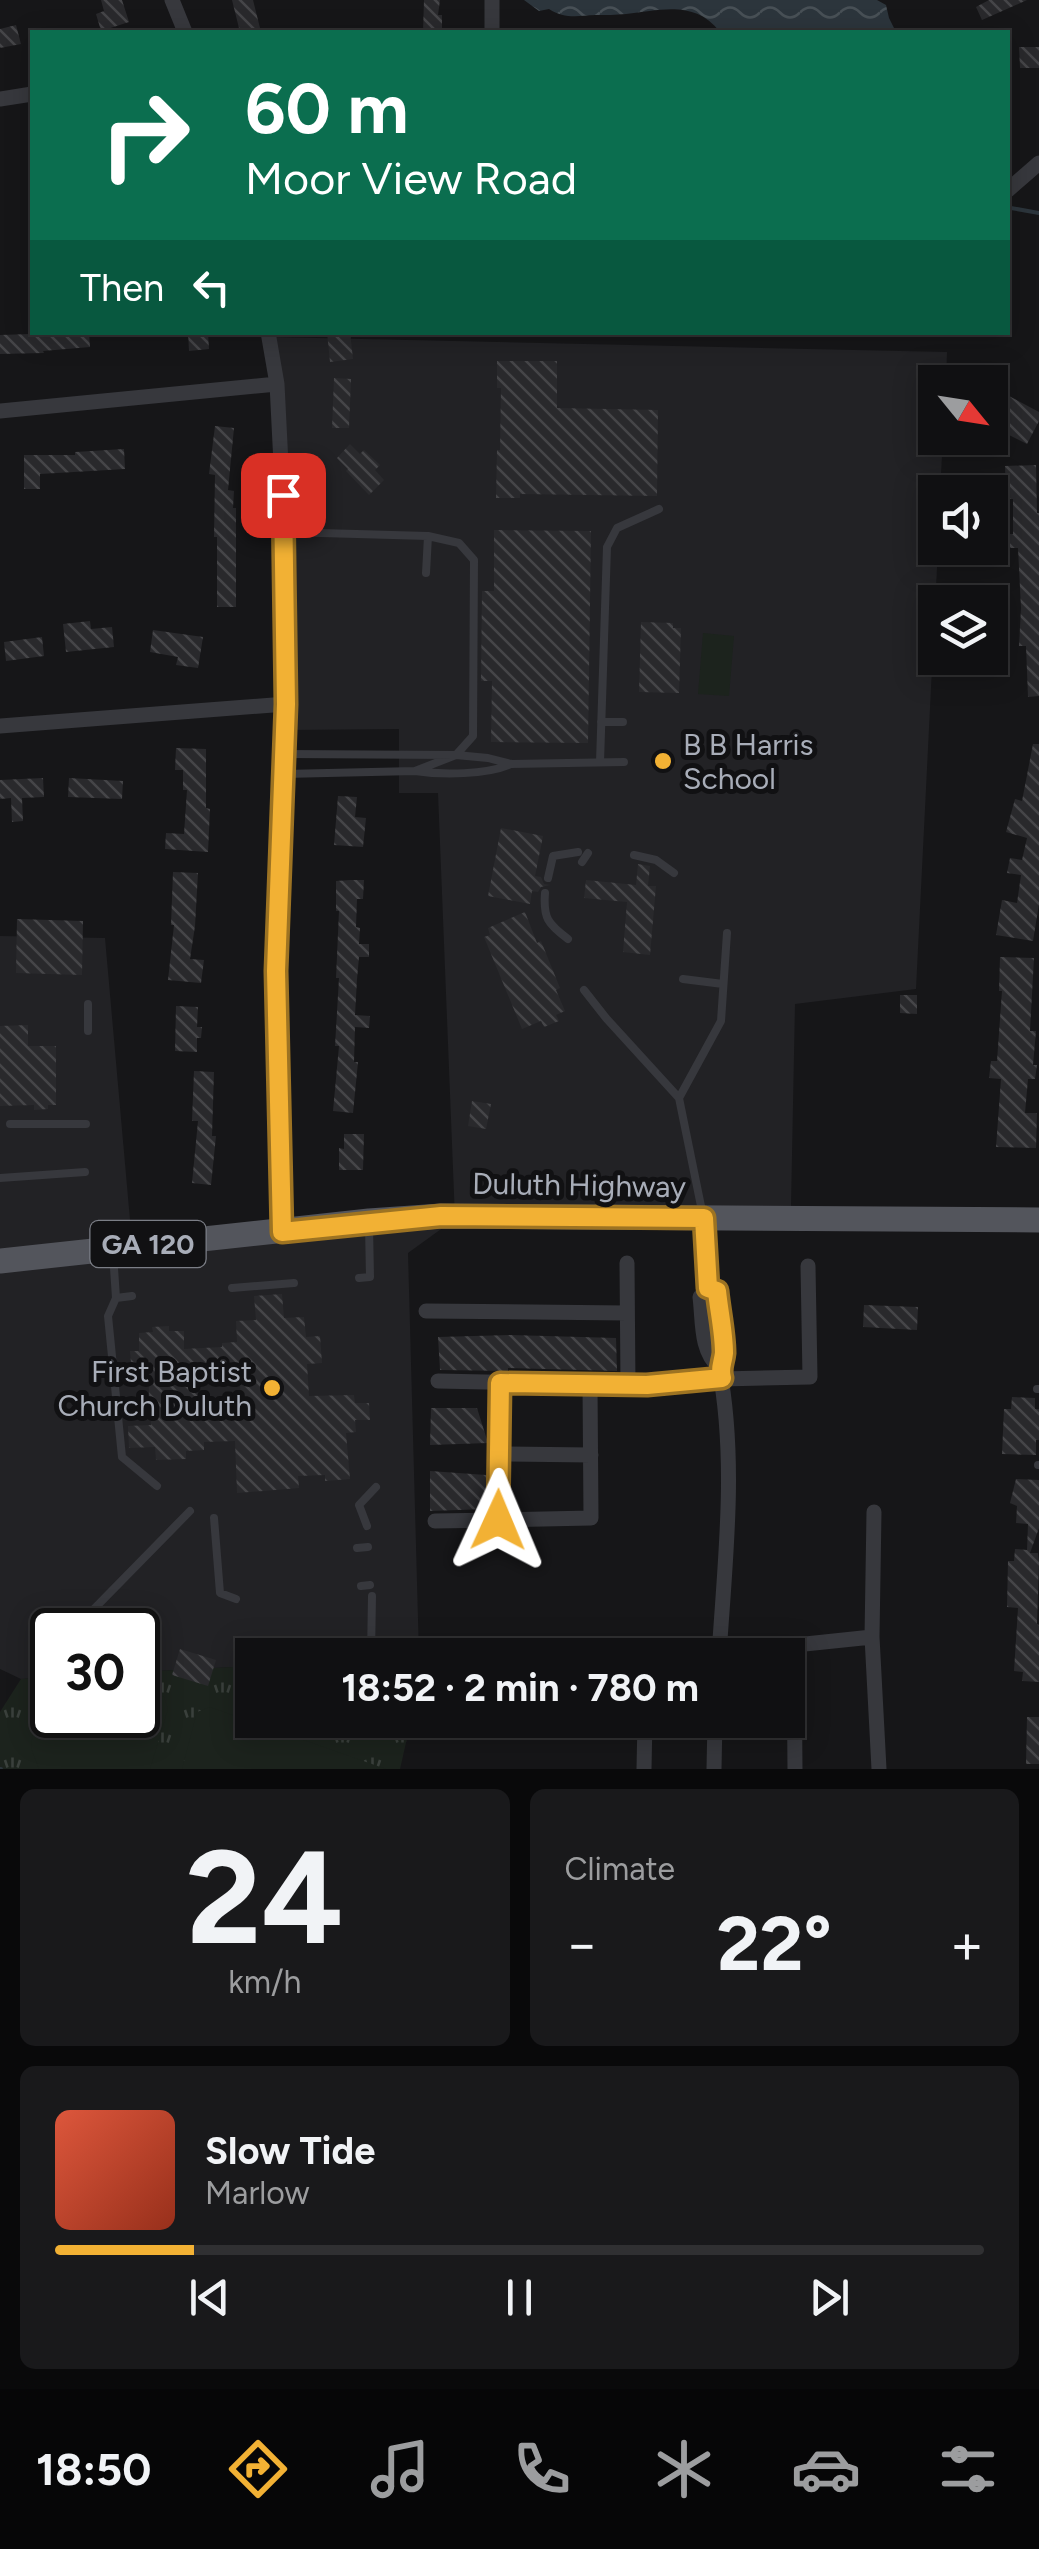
<!DOCTYPE html>
<html lang="en">
<head>
<meta charset="utf-8">
<style>
	:root { --surface:#101012; --page:#19191b; --text:#f1f3f6; --muted:#9c9d9f; --line:#303032; --accent:#f2b134 }
	body { margin:0; font-family:Figtree,sans-serif; background:var(--page); color:var(--text); height:100vh; display:flex; flex-direction:column; font-size:38px; white-space:nowrap }
	* { box-sizing:border-box; margin:0 }
	p { font-size:32px; color:var(--muted) }
	.icon { flex:none; width:55px; height:55px; fill:none; stroke:currentColor; stroke-width:2; stroke-linecap:round; stroke-linejoin:round }
	.map { position:relative; height:1769px; overflow:hidden }
	.sheet { display:flex; flex-direction:column; gap:20px; padding:20px; background:#09090a; flex:1 }
	.sheet>* { flex:none }
	.hud { position:absolute; left:30px; top:30px; width:980px; height:305px; border-radius:0px; box-shadow:0 5px 25px #0003,0 0 0 2px var(--line); background:#0b6e4f; color:#fff; overflow:hidden }
	.needle { width:65px; rotate:120deg }
	.controls { position:absolute; left:918px; top:365px; display:grid; gap:20px }
	.controls a { display:grid; place-items:center; width:90px; height:90px; border-radius:0px; background:var(--surface); box-shadow:0 5px 25px #0003,0 0 0 2px var(--line); font-size:50px }
	.speed { position:absolute; left:30px; top:1608px; display:flex; gap:20px; font-size:50px; font-weight:700; text-align:center }
	.speed>* { display:grid; place-content:center; width:130px; height:130px; border-radius:50%; background:var(--surface); box-shadow:0 5px 25px #0003,0 0 0 2px var(--line); line-height:1 }
	.speed .limit { border:5px solid #111; border-radius:15px; background:#fff; color:#111 }
	.pin { position:absolute; display:grid; place-items:center; width:85px; height:85px; color:#fff; margin:-42px; border-radius:20px; box-shadow:0 5px 15px #0006 }
	.me { position:absolute; width:110px; margin:-55px; rotate:1deg; stroke-linejoin:round; filter:drop-shadow(0 0 8px #0008) }
	.turn { display:flex; align-items:center; gap:35px; height:210px; padding:0 50px; font-size:45px }
	.turn .icon { width:130px; height:130px; stroke-width:2.5 }
	.turn b { display:block; font-size:70px; line-height:85px }
	.then { display:flex; align-items:center; height:95px; padding:0 50px; background:#0003; gap:20px; font-size:38px }
	.big { font-size:75px; font-weight:700; line-height:1.1 }
	.sheet .card { flex:1; display:flex; flex-direction:column; justify-content:center; gap:15px; min-width:0; padding:0 35px; border-radius:15px; background:var(--page) }
	.sheet .dial { align-items:center; gap:0 }
	.dial b { font-size:130px; line-height:1 }
	.song { display:flex; align-items:center; gap:30px }
	.cover { width:120px; height:120px; border-radius:15px; background:linear-gradient(135deg,hsl(10 70% 55%),hsl(10 70% 35%)) }
	.played { height:10px; border-radius:5px; background:linear-gradient(90deg,var(--accent) 15%,var(--line) 15%) }
	.keys { display:flex; justify-content:space-around; direction:ltr }
	.heat { display:flex; justify-content:space-between; align-items:center; font-size:55px; direction:ltr }
	.sheet .tiles { flex:1; display:grid; gap:20px; grid-template-columns:1fr 1fr }
	.card:last-child { grid-column:span 2 }
	.trip { position:absolute; left:235px; top:1638px; width:570px; height:100px; border-radius:0px; background:var(--surface); box-shadow:0 5px 25px #0003,0 0 0 2px var(--line); font-weight:700; line-height:100px; text-align:center }
	.tab-bar { display:flex; height:160px; justify-content:space-around; align-items:center; background:#060607; color:var(--muted) }
	.tab-bar .icon { width:70px; height:70px }
	.tab-bar .on { color:var(--accent) }
	.tab-bar b { font-size:45px; color:var(--text) }
	.map>svg:first-child { display:block }
	.built { fill:#222225 }
	.grass { fill:url(#grass-tufts) }
	.pitch { fill:#1c231d }
	.water { fill:url(#water-waves) }
	.lines { fill:none; stroke-linecap:round; stroke-linejoin:round }
	.stream { stroke:#2c353c; stroke-width:4 }
	.building { fill:url(#building-back-hatch); fill-rule:evenodd }
	.lane { stroke:#37383d; stroke-width:8 }
	.street { stroke:#37383d; stroke-width:15 }
	.primary { stroke:#53555c; stroke-width:25 }
	.route-casing { stroke:#9d7322; stroke-width:25 }
	.route { stroke:#f2b134; stroke-width:18 }
	.poi-dot { fill:#f2b134; stroke:#111113; stroke-width:4 }
	.labels { text-anchor:middle; dominant-baseline:central; stroke-width:10; stroke-linejoin:round; paint-order:stroke }
	.shield { fill:#111113; stroke:#7b7e86; stroke-width:2.5 }
	.shield-label { font-size:28px; font-weight:bold; fill:#a8adb8 }
	.poi-label { font-size:30px; fill:#a8adb8; stroke:#111113; text-anchor:start }
	.street-label { font-size:30px; fill:#a8adb8; stroke:#111113 }
</style>
</head>
<body>
<div class="map">
<svg width="1039" height="1769" viewBox="0 0 1039 1769">
	<defs>
		<pattern id="grass-tufts" width="24" height="20" patternUnits="userSpaceOnUse" patternTransform="scale(2.5)"><rect width="24" height="20" fill="#1c231d"/><path d="M3 7l-1-3M5 7V3M7 7l1-3M15 17l-1-3M17 17v-4M19 17l1-3" fill="none" stroke="#3a403c"/></pattern>
		<pattern id="water-waves" width="16" height="10" patternUnits="userSpaceOnUse" patternTransform="scale(2.5)"><rect width="16" height="10" fill="#2c353c"/><path d="M0 5q4-4 8 0t8 0" fill="none" stroke="#485056"/></pattern>
		<pattern id="building-back-hatch" width="6" height="6" patternUnits="userSpaceOnUse" patternTransform="scale(2.5)"><rect width="6" height="6" fill="#29292c"/><path d="M-1 5l2 2M0 0l6 6M5-1l2 2" fill="none" stroke="#454548"/></pattern>
	</defs>
	<rect width="100%" height="100%" fill="#161618"/>
	<path class="built" d="M272,337L947,352L946,382H935V438H943L940,492H935V548H938L916,989L795,1004L791,1206L455,1219L408,1253L419,1655H252V1666L138,1672V1630H52V1677L21,1679L0,1669V936L105,938L131,1231L455,1219L438,793H399V729L289,730Z"/>
	<path class="grass" d="M252,1666V1720H411L400,1769H0V1712L21,1679L52,1677V1715H138V1672Z"/>
	<path class="pitch" d="M703,633L734,636L729,696L698,694Z
		M39,1681L52,1682V1715H138V1694L164,1697L168,1709L150,1769H39L31,1748Z
		M210,1707L386,1769H182L197,1712Z"/>
	<path class="water" d="M524,0H877L886,5L889,18L896,32H720C695,0 662,10 626,14C616,15 605,15 595,15C578,16 564,19 549,9L539,11Z"/>
	<g class="lines">
		<path class="stream" d="M1011,208L1039,213
			M0,1769H1"/>
	</g>
	<path class="building" d="M101,0H122L129,22L101,31L96,14L104,11Z
		M232,0H253L261,32H240Z
		M424,0H440L438,15H442V32H423Z
		M989,0H1027L982,20L976,7Z
		M16,25L21,44L0,48V29Z
		M1019,47H1039V68H1020Z
		M89,332L90,347L43,351L44,353L0,354V335Z
		M188,332H208L209,349L189,351Z
		M327,332H350L353,359L330,362Z
		M497,361H557V408L658,410L657,496L520,494V498H496L497,450H500L501,388H497Z
		M334,378L351,379L349,428H332Z
		M1009,396L1039,412V421L1027,444L993,427Z
		M215,426L234,428L228,490L234,491L233,508H236V607H217V537H214L215,475L209,474Z
		M350,444L360,454L364,450L380,465L375,470L384,480L369,495L346,471L348,469L337,458Z
		M124,449L125,469L40,474V489H24V455H75V452Z
		M1036,465L1037,513H1039V696L1028,697L1026,646H1019L1021,608L1018,548H1006L1007,534H1013V499H1006L1005,466Z
		M494,530L591,531L588,743L491,742L492,681H481L482,591H494Z
		M90,621L91,629L112,627L114,647L66,652L63,624Z
		M641,622L673,623V628H681L679,693L639,692Z
		M153,630L203,637L198,668L176,665L178,657L150,652Z
		M42,637L44,656L6,661L4,642Z
		M1033,744H1039V904L1033,941L996,935L1002,900L1017,903L1021,875L1007,873L1010,858L1022,860L1027,838L1006,832L1015,799L1022,801Z
		M176,748L206,749V808L210,809L208,852L165,849L166,833L184,834L187,790H183V770H175Z
		M43,778L44,797L22,798L23,821L12,822L11,798L0,799V780Z
		M69,778L123,781L122,799L68,797Z
		M338,796L357,797L355,817L366,818L363,847L334,845Z
		M501,828L543,836L535,876L541,877L544,884L550,885L541,887L538,892L532,891L530,904L488,896Z
		M638,864L650,866L648,886H656L650,955L623,952L627,902L584,898L586,880L636,885Z
		M173,872L198,873L195,926L190,959L204,960L201,983L168,980L174,925H171Z
		M350,880H364L363,899H357L356,927L360,928L359,944H369V957H359L357,979L355,1015L370,1016L369,1028L355,1027L354,1062H358L353,1113L333,1111L339,1046H335L339,978H336L339,911H336V881Z
		M525,912L537,943L541,941L560,988L556,990L565,1011L556,1015L559,1021L544,1027L541,1021L522,1029L484,937L490,935L488,928Z
		M17,919L83,921L82,975L16,973Z
		M1000,957L1034,958L1030,1031H1036L1033,1065H1037L1035,1079H1028L1025,1113H1037L1036,1148L996,1147L1001,1079L989,1078L991,1061H997L1002,991H999Z
		M900,995H917V1014L900,1013Z
		M176,1006L198,1007L197,1027H202L201,1038H197V1052L175,1051Z
		M28,1025V1046H56V1105H48V1109L34,1110V1105L0,1106V1026Z
		M194,1071L214,1072L212,1136H216L211,1185L192,1183L198,1121H192Z
		M472,1101L491,1104L486,1129L468,1126Z
		M344,1134H364L363,1170H339V1148L344,1149Z
		M282,1294L284,1318L304,1317L306,1337L320,1336L322,1363L307,1364L309,1396L354,1395L355,1403H369L370,1420H355L356,1432L346,1433L350,1479L325,1481V1475L298,1476L299,1488L237,1493L235,1441L204,1442V1450L186,1451V1459L156,1460L155,1447L129,1448L128,1426L151,1425L148,1374L132,1375L130,1351H139V1333L153,1332L152,1327L169,1326V1331H184V1349L222,1347V1343L237,1342L236,1321L256,1320L254,1296ZM239,1369L241,1401H234V1404L200,1405L199,1372Z
		M864,1305L918,1307L917,1330L863,1327Z
		M511,1335L616,1338L617,1371L508,1368V1371L440,1370L438,1337Z
		M1012,1397L1035,1398V1409H1039V1440H1036V1455L1002,1454L1004,1409H1011Z
		M431,1408H477L488,1443L430,1445Z
		M430,1471L486,1475L487,1509L430,1511Z
		M1016,1479L1039,1480V1528L1030,1553H1038L1039,1562L1037,1624L1039,1625V1682L1022,1681L1023,1672L1014,1671L1018,1608L1007,1607L1008,1561H1014L1015,1549L1027,1550L1028,1524L1016,1523L1017,1506L1010,1503Z
		M180,1649L216,1660L208,1686L172,1675Z
		M1027,1717H1039V1764H1026Z"/>
	<g class="lines">
		<path class="lane" d="M285,532L428,536L459,543L474,560L473,736L456,755L415,771
			M426,573L428,536
			M601,722H623
			M285,754L456,755L488,758L511,764L624,762
			M600,762L607,547L617,528L659,509
			M284,774L415,771C441,775 488,775 511,764
			M634,855L656,860L674,873
			M582,862L588,853
			M548,878L553,856L578,852
			M545,893C543,918 548,924 568,939
			M683,979L723,984
			M584,990L606,1018L679,1098
			M88,1004V1031
			M10,1124H86
			M0,1178L85,1172
			M702,1211L679,1098L721,1021L727,933
			M113,1253L116,1298L108,1316L122,1457L157,1486
			M359,1278L370,1277L369,1226
			M232,1288L294,1283
			M116,1298L132,1296
			M1037,1389H1039
			M1038,1465H1039
			M214,1518L220,1593L236,1599
			M367,1526L359,1505L376,1487
			M357,1548L368,1547
			M361,1586L370,1585
			M90,1613L190,1511
			M371,1655L372,1596"/>
		<path class="street" d="M172,0L185,32
			M492,0V32
			M0,99L32,94
			M1008,190L1039,163
			M268,332L277,384L285,544L286,704L277,971L282,1232
			M0,411L277,384
			M0,726L286,704
			M704,1219L708,1288L700,1297C703,1321 700,1351 719,1367L724,1358L717,1291L708,1288
			M627,1263L628,1385
			M426,1311L627,1313
			M438,1381L647,1385L721,1379L810,1377L808,1266
			M499,1454L591,1455
			M498,1520L591,1518L590,1385
			M435,1521L498,1520L501,1383
			M872,1637L879,1769
			M794,1647L795,1769
			M719,1653L872,1637L874,1512
			M719,1655C725,1560 737,1461 719,1367
			M644,1769L645,1720
			M714,1769L715,1720"/>
		<path class="primary" d="M0,1261L369,1221L441,1216L1039,1220"/>
	</g>
	<g class="lines">
		<defs>
			<path id="route" d="M283,495L286,704L276,971L282,1232L441,1216L704,1218L708,1288L717,1291C719,1311 724,1333 724,1353C723,1363 719,1368 722,1378L647,1385L500,1383L498,1520"/>
		</defs>
		<use href="#route" class="route-casing"/>
		<use href="#route" class="route"/>
	</g>
	<g class="poi-dot">
		<circle cx="663" cy="761" r="10"/>
		<circle cx="272" cy="1388" r="10"/>
	</g>
	<g class="labels">
		<rect class="shield" x="90.5" y="1221" width="115" height="46" rx="8"/>
		<g class="shield-label">
			<text x="148" y="1244">GA 120</text>
		</g>
		<g class="poi-label">
			<text x="683" y="744">B B Harris<tspan x="683" dy="34">School</tspan></text>
			<text x="252" y="1371" text-anchor="end">First Baptist<tspan x="252" dy="34">Church Duluth</tspan></text>
		</g>
		<g class="street-label">
			<text transform="translate(579 1185) rotate(1)">Duluth Highway</text>
		</g>
	</g>
</svg>
<div class="controls">
<a><svg class="needle" viewBox="-14 -14 28 28"><path d="M0-13l5 13h-10z" fill="#e53935"/><path d="M0 13l5-13h-10z" fill="#9c9d9f"/></svg></a>
<a><svg class="icon" aria-label="sound" viewBox="0 0 24 24"><path d="M4 9h4l5-4v14l-5-4H4zM17 9q2 3 0 6"/></svg></a>
<a><svg class="icon" aria-label="layers" viewBox="0 0 24 24"><path d="M12 4l9 5-9 5-9-5zM3 14l9 5 9-5"/></svg></a>
</div>
<div class="speed"><div class="limit">30</div></div>
<div class="pin" style="left:283px;top:495px;background:#d93025"><svg class="icon" aria-label="arrive" viewBox="0 0 24 24"><path d="M6 21V4h12l-3 4 3 4H6"/></svg></div>
<svg class="me" style="left:498px;top:1520px" viewBox="-20 -20 40 40"><path d="M0-17L14 15 0 8-14 15z" fill="#f2b134" stroke="#fff" stroke-width="4"/></svg>
<div class="trip">18:52 · 2 min · 780 m</div>
<div class="hud">
<div class="turn"><svg class="icon" aria-label="right" viewBox="0 0 24 24"><path d="M7 20v-9h11M14 6l5 5-5 5"/></svg><div><b>60 m</b>Moor View Road</div></div>
<div class="then">Then<svg class="icon" aria-label="left" viewBox="0 0 24 24"><path d="M17 20v-9H6M10 6l-5 5 5 5"/></svg></div>
</div>
</div>
<section class="sheet">
<div class="tiles">
<div class="card dial"><b>24</b><p>km/h</p></div>
<div class="card"><p>Climate</p>
<div class="heat"><a>−</a><b class="big">22°</b><a>+</a></div>
</div>
<div class="card">
<div class="song"><i class="cover"></i><div><b>Slow Tide</b><p>Marlow</p></div></div>
<div class="played"></div>
<div class="keys"><svg class="icon" aria-label="previous" viewBox="0 0 24 24"><path d="M18 5L8 12l10 7zM5 5v14"/></svg><svg class="icon" aria-label="pause" viewBox="0 0 24 24"><path d="M8 5v14M16 5v14"/></svg><svg class="icon" aria-label="next" viewBox="0 0 24 24"><path d="M6 5l10 7-10 7zM19 5v14"/></svg></div>
</div>
</div>
</section>
<nav class="tab-bar">
<b>18:50</b>
<svg class="icon on" aria-label="directions" viewBox="0 0 24 24"><path d="M12 3l9 9-9 9-9-9zM9 14v-3h6M13 9l2 2-2 2"/></svg>
<svg class="icon" aria-label="music" viewBox="0 0 24 24"><path d="M9 18V5l10-2v13"/><circle cx="6" cy="18" r="3"/><circle cx="16" cy="16" r="3"/></svg>
<svg class="icon" aria-label="phone" viewBox="0 0 24 24"><path d="M5 4h4l2 5-3 2q2 4 5 5l2-3 5 2v4C11 20 4 13 5 4z"/></svg>
<svg class="icon" aria-label="climate" viewBox="0 0 24 24"><path d="M12 3v18M4 7l16 10M4 17L20 7"/></svg>
<svg class="icon" aria-label="car" viewBox="0 0 24 24"><path d="M5 17H2v-5l4-1 3-4h7l3 4 3 1v5h-3M9 17h6M6 11h13"/><circle cx="7" cy="17" r="2"/><circle cx="17" cy="17" r="2"/></svg>
<svg class="icon" aria-label="filters" viewBox="0 0 24 24"><path d="M4 7h16M4 17h16"/><circle cx="9" cy="7" r="2"/><circle cx="15" cy="17" r="2"/></svg>
</nav>
</body>
</html>
